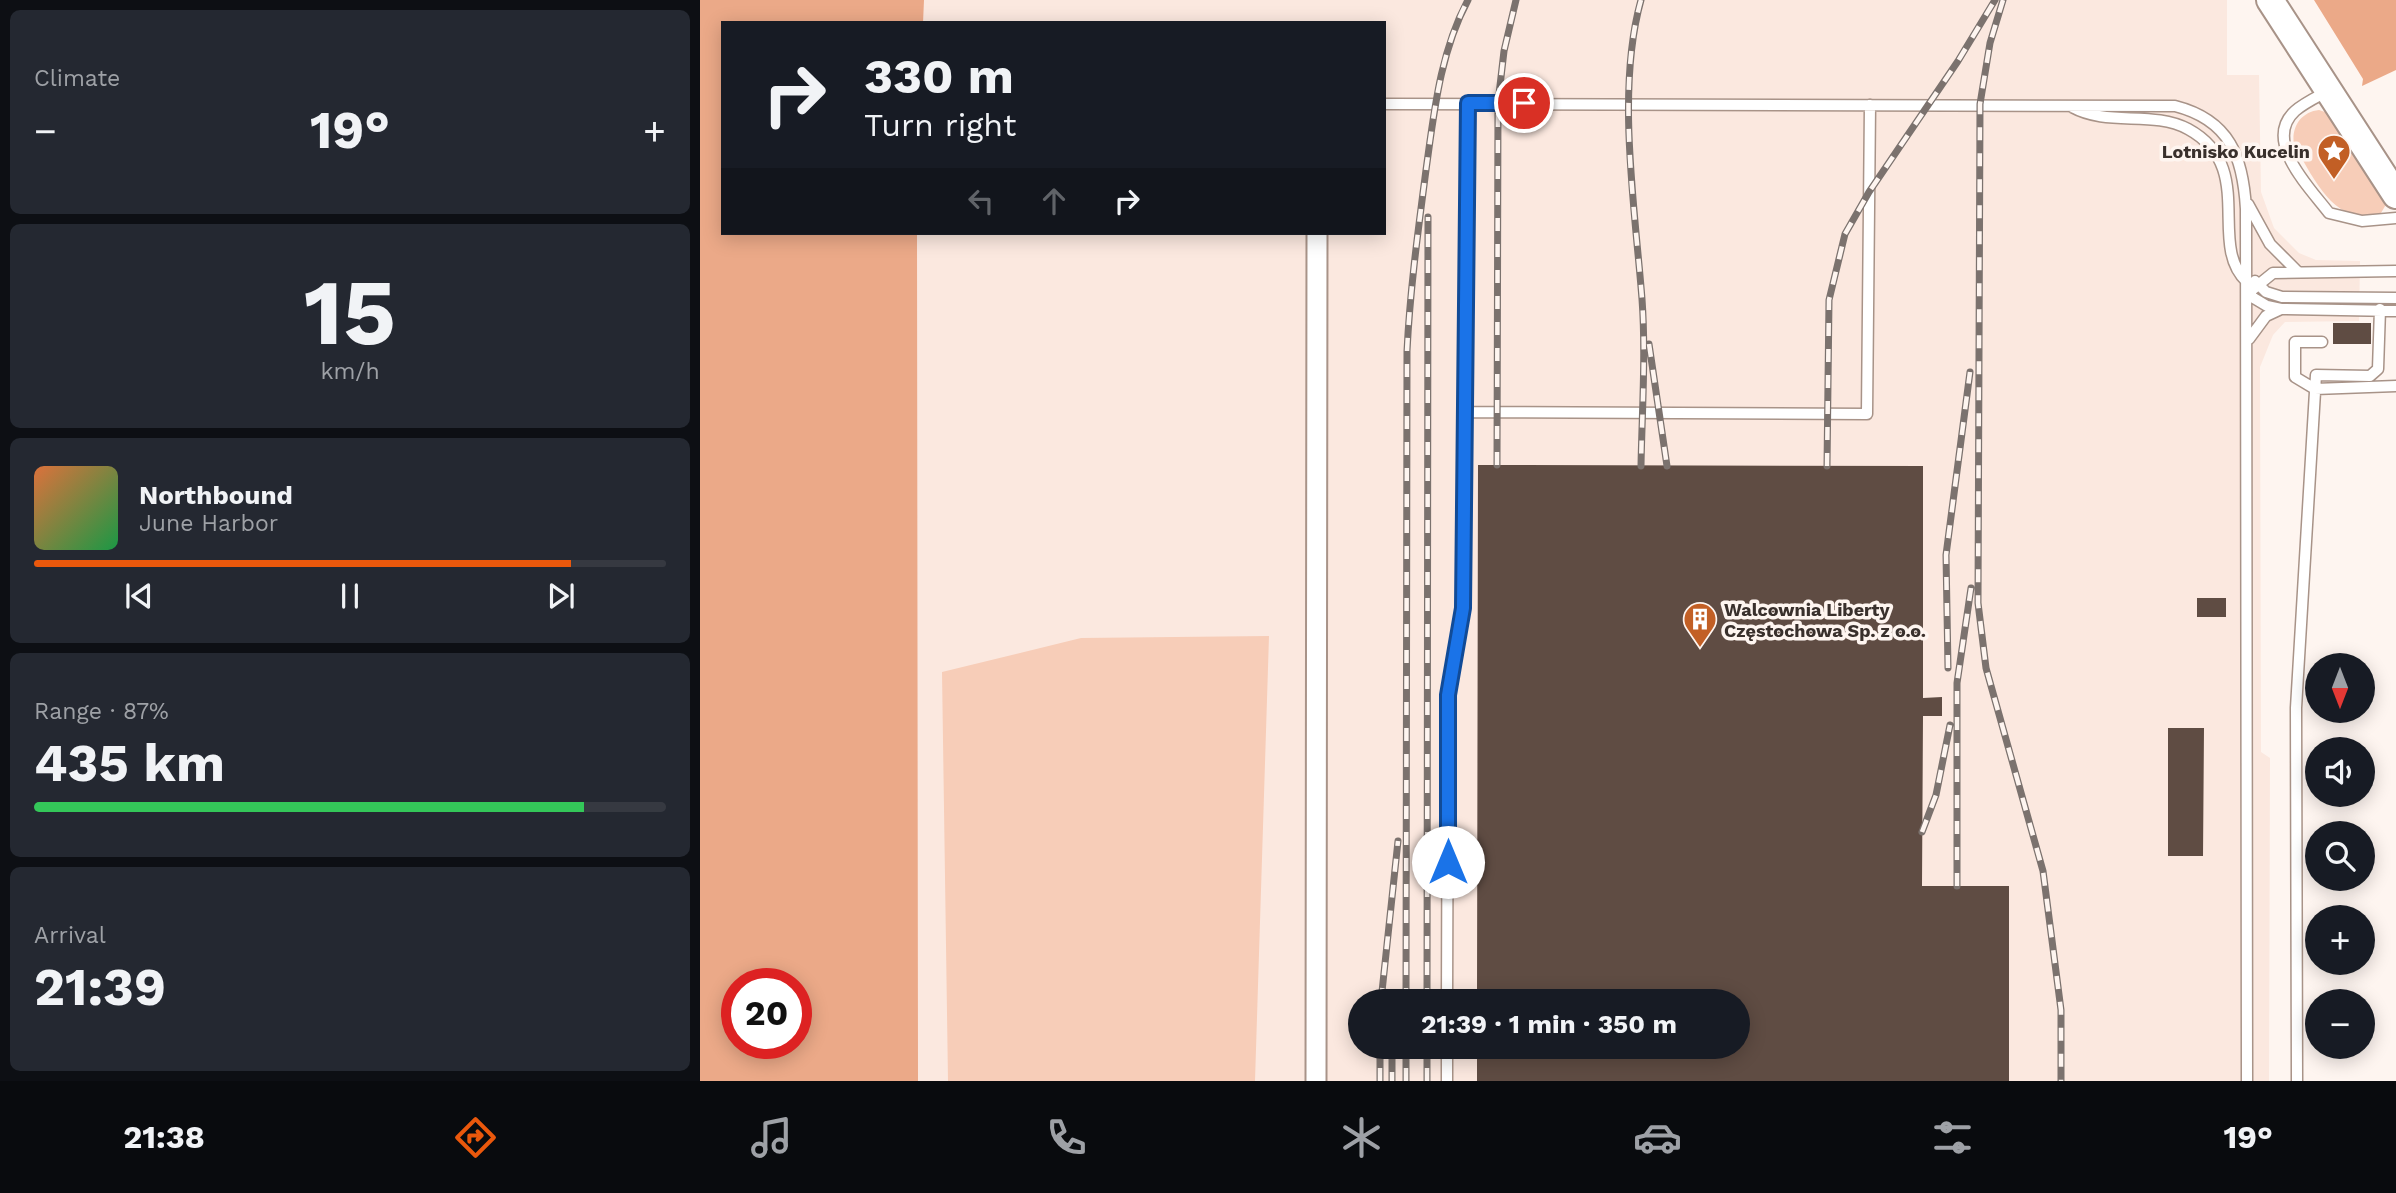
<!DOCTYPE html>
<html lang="en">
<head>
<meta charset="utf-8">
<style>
	:root { --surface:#171b24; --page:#242831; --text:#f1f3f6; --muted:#9ea1a6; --line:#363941; --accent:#ea580c }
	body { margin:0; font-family:"Work Sans",sans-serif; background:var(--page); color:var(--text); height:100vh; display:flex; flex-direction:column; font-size:26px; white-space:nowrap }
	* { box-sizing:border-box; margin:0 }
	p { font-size:23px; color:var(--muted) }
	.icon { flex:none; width:38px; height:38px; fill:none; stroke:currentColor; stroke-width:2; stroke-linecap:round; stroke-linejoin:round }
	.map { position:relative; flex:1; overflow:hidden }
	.panel { display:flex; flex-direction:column; gap:10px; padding:10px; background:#0d0f14; width:700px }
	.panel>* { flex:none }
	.top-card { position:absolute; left:21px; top:21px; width:665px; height:214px; border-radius:0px; box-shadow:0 4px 18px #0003; background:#171b24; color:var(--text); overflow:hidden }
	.needle { width:46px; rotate:180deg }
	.fabs { position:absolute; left:1605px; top:653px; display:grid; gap:14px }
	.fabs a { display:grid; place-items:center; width:70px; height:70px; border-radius:50%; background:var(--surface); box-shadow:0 4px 18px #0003; font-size:35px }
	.speed { position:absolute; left:21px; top:968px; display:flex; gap:14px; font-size:35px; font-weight:700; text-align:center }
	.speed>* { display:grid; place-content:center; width:91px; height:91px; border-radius:50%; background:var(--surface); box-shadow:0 4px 18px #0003; line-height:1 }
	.speed .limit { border:10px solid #d22; background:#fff; color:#111 }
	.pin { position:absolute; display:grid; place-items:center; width:60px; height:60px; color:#fff; margin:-30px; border:4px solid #fff; border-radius:50%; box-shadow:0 2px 7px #0007 }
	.me { position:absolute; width:77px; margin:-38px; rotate:0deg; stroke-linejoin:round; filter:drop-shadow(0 0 5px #0008) }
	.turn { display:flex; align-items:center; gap:24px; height:147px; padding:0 28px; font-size:32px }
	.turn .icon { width:91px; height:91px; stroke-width:2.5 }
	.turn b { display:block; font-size:49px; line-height:60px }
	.lanes { display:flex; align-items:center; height:66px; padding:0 28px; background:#0003; justify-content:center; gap:35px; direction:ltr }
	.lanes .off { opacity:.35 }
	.big { font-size:52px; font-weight:700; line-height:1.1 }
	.panel .tile { flex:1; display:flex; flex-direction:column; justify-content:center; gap:10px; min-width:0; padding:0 24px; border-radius:10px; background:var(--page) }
	.panel .dial { align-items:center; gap:0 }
	.dial b { font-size:91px; line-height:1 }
	.song { display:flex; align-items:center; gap:21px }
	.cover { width:84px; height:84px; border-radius:10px; background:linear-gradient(135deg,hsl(20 70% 55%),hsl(140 70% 35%)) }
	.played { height:7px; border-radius:4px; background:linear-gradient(90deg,var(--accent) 85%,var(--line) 85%) }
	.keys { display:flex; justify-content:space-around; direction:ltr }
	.heat { display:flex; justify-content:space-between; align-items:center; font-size:38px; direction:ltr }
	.charge { height:10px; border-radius:5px; background:linear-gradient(90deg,#34c759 87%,var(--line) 0) }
	.trip { position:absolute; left:648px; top:989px; width:402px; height:70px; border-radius:35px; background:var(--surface); box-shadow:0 4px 18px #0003; font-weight:700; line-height:70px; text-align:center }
	.tab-bar { display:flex; height:112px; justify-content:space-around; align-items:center; background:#090b0e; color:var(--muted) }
	.tab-bar .icon { width:49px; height:49px }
	.tab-bar .on { color:var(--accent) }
	.tab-bar b { font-size:32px; color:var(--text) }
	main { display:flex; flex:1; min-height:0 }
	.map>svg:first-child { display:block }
	.built { fill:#fbe8df; fill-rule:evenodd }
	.green { fill:#f7cdb8 }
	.forest { fill:#eba988; fill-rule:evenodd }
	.building { fill:#5f4c43 }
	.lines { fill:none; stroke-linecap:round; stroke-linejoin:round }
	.lane-casing { stroke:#a89388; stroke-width:13 }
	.street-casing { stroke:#a89388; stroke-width:23 }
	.secondary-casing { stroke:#a89388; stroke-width:30 }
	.lane { stroke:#fff; stroke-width:10 }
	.street { stroke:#fff; stroke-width:19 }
	.secondary { stroke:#fff; stroke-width:26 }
	.rail-casing { stroke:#7b726e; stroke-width:7 }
	.rail { stroke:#fef5f0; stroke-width:4.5; stroke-dasharray:13; stroke-linecap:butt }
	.route-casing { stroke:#114b97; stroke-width:18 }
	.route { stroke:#1a73e8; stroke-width:12 }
	.labels { text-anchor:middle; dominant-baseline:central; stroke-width:7; stroke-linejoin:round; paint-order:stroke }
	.poi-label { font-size:18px; font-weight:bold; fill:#39302c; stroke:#fef5f0; text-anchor:end }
</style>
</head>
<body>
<main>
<section class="panel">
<div class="tile"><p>Climate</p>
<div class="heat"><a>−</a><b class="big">19°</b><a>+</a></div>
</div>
<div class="tile dial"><b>15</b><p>km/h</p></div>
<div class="tile">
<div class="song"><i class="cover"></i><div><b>Northbound</b><p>June Harbor</p></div></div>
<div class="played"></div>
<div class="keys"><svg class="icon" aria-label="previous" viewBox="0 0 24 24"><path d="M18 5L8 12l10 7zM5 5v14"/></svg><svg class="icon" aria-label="pause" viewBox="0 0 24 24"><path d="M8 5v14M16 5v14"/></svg><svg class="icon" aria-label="next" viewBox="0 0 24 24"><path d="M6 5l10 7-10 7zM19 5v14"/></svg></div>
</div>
<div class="tile"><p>Range · 87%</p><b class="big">435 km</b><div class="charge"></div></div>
<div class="tile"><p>Arrival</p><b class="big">21:39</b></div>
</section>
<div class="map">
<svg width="1696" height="1081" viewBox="0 0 1696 1081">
	<rect width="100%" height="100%" fill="#fef5f0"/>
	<path class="built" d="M196,0H1527V75H1559L1561,192L1574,228L1599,253L1616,260L1660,261L1659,321L1585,322L1573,335L1560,367L1561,752L1570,758L1569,1081H195L197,233H684V23H196ZM660,1001H1038V1046H660Z"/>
	<path class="green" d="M1619,110L1628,113L1688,201L1681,213C1634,229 1613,176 1594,145C1591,127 1601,112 1619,110Z
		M569,636L555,1081H248L242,672L381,638Z"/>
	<path class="forest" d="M0,0H224L223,23H23V233H217L218,1081H0ZM37,984H96V1043H37Z
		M1614,0H1696V70L1662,86L1663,79Z"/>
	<path class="building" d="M1633,323H1671V344H1633Z
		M778,465L1223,466V698L1242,697V716H1223L1222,886H1309V1081H777V1046H1038V1001H777Z
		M1497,598H1526V617H1497Z
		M1468,728H1504L1503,856H1468Z"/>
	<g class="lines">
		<defs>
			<path id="lane" d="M1628,91C1617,97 1604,103 1595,111C1562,141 1610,188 1629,213L1662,221L1696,218
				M684,104L1475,106C1530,120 1543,157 1546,209L1547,1081
				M1372,107C1408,127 1452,110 1488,129C1558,167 1506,244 1547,282
				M1548,204L1570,244L1597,271
				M1555,281L1566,292L1582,297L1696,298
				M1581,309L1567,306L1547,294L1573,273L1696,271
				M1549,339L1566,316L1581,309L1696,311
				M1622,342H1595V377L1615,389L1696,386
				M764,412L1167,414L1170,105
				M747,1001L748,695L763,608L768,103
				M747,1081V1046
				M1597,1081L1596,708L1616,375L1670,376L1678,369L1680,309"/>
			<path id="street" d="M616,1081L617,233"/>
			<path id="secondary" d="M1570,0L1696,195"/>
		</defs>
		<use href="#lane" class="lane-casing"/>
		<use href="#street" class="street-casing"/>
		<use href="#secondary" class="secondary-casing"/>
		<use href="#lane" class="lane"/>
		<use href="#street" class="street"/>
		<use href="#secondary" class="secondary"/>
		<defs>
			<path id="rail" d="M941,0C916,89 935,208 942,299C946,354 942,411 941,466
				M1303,0L1290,43L1280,104L1278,603L1286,668L1343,871L1361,1010V1081
				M949,344L967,466
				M797,465L798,103L804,51L816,0
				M1127,466L1129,300L1145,234L1169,192L1258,61L1295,0
				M1248,668L1246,555L1270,372
				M1222,832L1236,795L1250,725
				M1257,886V683L1271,588
				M681,1001L698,841
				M706,1001L707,351C710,290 718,231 726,170C734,113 740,52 768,0
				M727,1001L728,217
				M692,1046V1081
				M680,1081V1046
				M706,1081V1046
				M727,1081V1046"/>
		</defs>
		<use href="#rail" class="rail-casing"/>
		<use href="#rail" class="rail"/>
	</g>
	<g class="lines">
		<defs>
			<path id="route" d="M748,862V695L763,608L768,103H824"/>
		</defs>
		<use href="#route" class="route-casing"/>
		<use href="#route" class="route"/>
	</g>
	<defs>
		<symbol id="sight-pin" viewBox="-11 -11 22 30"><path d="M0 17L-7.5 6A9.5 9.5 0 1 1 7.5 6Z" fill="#c25f25" stroke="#fef5f0"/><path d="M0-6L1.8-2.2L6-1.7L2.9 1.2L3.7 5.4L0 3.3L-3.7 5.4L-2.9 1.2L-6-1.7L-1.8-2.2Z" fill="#fff"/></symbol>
		<symbol id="building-pin" viewBox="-11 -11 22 30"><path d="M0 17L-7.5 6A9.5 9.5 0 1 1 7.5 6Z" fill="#c25f25" stroke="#fef5f0"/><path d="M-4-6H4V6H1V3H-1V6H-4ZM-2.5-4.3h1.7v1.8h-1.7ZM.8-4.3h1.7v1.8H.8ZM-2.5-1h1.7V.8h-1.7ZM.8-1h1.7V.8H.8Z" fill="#fff"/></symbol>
	</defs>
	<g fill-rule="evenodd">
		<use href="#sight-pin" x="1615" y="132" width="38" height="52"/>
		<use href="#building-pin" x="981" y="600" width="38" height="52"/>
	</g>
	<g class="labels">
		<g class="poi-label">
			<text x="1610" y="151">Lotnisko Kucelin</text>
			<text x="1024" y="609" text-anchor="start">Walcownia Liberty<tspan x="1024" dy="21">Częstochowa Sp. z o.o.</tspan></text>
		</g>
	</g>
</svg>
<div class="fabs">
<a><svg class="needle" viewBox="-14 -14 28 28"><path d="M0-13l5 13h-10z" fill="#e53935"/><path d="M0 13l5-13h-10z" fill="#9ea1a6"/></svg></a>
<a><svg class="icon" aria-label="sound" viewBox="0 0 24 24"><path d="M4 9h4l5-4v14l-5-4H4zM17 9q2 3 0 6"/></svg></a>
<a><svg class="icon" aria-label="search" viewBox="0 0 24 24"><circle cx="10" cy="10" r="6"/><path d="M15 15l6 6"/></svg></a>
<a>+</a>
<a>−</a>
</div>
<div class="speed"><div class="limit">20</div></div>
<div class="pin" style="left:824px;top:103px;background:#d93025"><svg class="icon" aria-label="arrive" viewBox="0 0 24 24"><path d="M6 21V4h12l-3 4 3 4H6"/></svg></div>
<svg class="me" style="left:748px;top:862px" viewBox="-20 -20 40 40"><circle r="19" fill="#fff"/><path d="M0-13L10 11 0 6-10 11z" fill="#1a73e8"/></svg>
<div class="trip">21:39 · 1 min · 350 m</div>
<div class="top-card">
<div class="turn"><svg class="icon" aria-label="right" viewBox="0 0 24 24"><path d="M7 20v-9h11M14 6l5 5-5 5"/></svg><div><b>330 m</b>Turn right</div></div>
<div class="lanes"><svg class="icon off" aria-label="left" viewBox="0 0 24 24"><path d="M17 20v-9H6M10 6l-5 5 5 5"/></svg><svg class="icon off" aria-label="ahead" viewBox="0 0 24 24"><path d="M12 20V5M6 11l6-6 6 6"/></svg><svg class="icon" aria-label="right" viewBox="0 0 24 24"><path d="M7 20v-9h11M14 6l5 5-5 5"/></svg></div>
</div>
</div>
</main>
<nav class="tab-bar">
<b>21:38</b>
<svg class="icon on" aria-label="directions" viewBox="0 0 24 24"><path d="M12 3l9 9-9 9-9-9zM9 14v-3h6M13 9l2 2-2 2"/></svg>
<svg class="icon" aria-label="music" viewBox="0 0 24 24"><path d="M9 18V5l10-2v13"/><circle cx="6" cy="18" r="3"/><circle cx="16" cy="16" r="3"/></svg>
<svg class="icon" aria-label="phone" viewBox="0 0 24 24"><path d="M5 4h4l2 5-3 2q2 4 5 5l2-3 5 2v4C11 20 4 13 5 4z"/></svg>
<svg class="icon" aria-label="climate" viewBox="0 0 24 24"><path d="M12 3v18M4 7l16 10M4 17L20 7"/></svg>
<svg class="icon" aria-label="car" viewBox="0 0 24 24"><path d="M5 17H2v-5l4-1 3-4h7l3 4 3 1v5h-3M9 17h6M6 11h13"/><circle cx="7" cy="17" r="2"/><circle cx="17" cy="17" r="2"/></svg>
<svg class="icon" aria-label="filters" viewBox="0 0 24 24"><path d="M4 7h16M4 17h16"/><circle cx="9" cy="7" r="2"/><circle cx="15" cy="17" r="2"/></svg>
<b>19°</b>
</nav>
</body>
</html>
